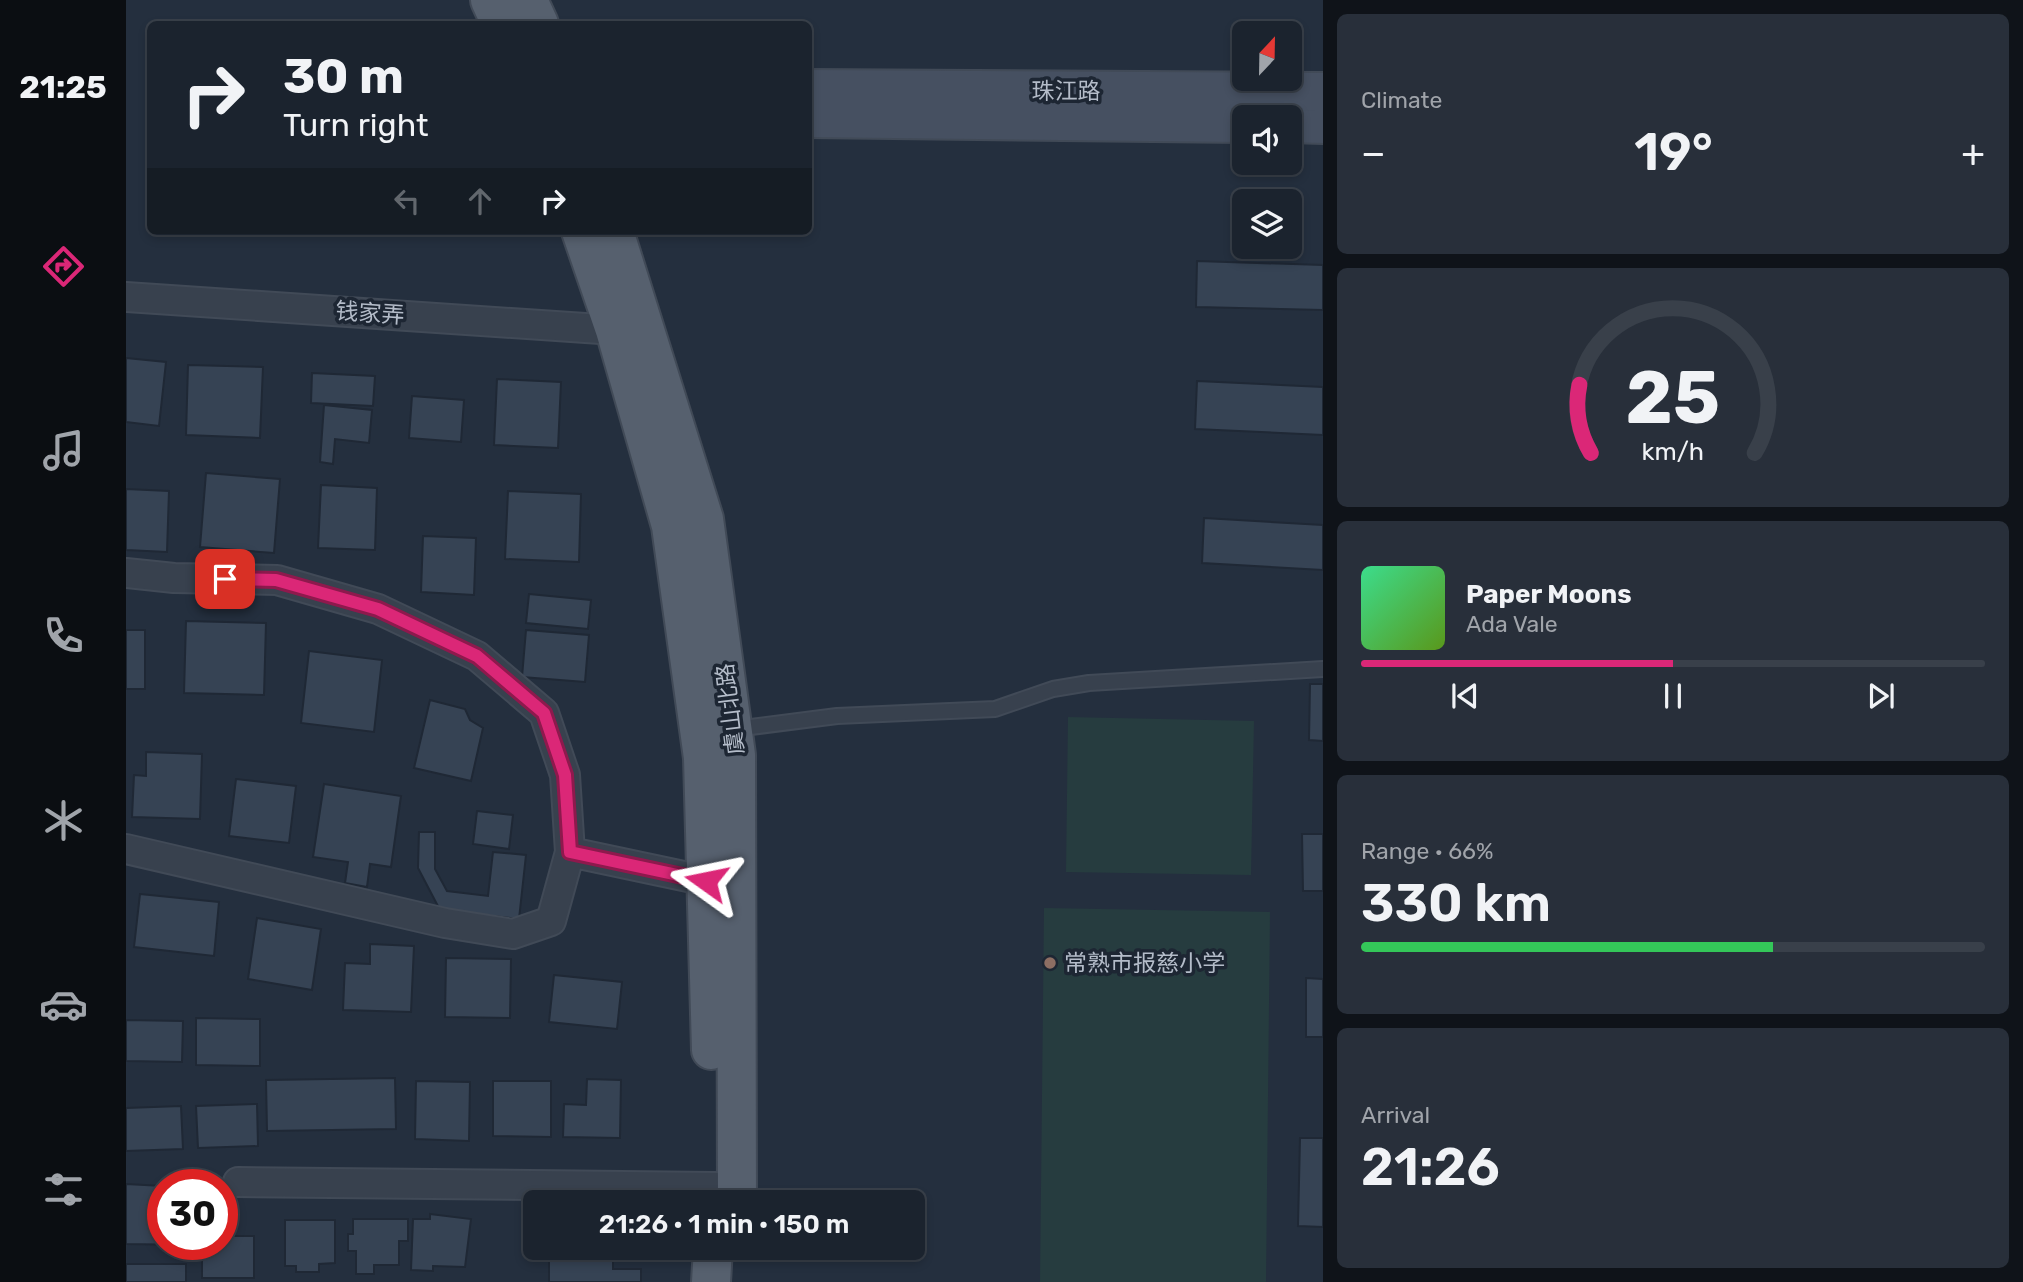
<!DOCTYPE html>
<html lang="en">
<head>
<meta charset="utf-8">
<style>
	:root { --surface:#1b232e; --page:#282f3a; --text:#f1f3f6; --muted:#a0a4aa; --line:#39404a; --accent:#db2777 }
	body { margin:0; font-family:Rubik,"Noto Sans SC",sans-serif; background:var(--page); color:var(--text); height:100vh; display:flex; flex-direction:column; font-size:26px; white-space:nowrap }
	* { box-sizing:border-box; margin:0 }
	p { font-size:23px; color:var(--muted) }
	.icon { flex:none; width:38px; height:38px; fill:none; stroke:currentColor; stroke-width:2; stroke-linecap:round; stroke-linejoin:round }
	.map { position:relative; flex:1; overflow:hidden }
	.details { display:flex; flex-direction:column; gap:14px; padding:14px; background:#0f1319; width:700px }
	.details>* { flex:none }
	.guide { position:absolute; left:21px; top:21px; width:665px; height:214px; border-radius:10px; box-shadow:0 4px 10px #0003,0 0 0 2px var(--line); background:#1b232e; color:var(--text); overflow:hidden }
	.needle { width:46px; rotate:22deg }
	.controls { position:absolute; left:1106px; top:21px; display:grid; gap:14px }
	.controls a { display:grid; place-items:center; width:70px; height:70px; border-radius:10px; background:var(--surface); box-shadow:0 4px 10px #0003,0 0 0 2px var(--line); font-size:35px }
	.speed { position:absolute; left:21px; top:1169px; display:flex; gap:14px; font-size:35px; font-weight:700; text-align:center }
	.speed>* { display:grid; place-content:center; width:91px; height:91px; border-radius:50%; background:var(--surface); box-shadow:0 4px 10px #0003,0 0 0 2px var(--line); line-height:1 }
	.speed .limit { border:10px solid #d22; background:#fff; color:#111 }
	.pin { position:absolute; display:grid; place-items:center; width:60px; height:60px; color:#fff; margin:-30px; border-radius:14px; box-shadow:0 4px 10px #0006 }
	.me { position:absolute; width:77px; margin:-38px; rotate:282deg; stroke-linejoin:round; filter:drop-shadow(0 0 5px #0008) }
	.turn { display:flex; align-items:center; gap:24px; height:147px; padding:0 21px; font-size:32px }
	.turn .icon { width:91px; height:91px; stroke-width:2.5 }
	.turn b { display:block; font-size:49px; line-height:60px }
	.lanes { display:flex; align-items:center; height:66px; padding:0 21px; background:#0003; justify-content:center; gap:35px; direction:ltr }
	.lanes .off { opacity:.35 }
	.big { font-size:52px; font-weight:600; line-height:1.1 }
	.details .card { flex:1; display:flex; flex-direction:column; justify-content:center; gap:10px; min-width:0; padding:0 24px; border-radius:10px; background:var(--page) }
	.details .dial { align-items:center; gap:0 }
	.dial svg { height:182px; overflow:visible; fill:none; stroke:var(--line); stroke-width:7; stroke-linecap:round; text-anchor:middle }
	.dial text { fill:var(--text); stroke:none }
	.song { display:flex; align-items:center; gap:21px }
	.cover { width:84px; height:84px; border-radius:10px; background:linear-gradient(135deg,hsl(150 70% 55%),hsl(90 70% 35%)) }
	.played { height:7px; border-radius:4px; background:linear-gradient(90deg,var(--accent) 50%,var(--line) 50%) }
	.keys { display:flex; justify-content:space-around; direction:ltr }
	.heat { display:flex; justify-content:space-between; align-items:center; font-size:38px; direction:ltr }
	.charge { height:10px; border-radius:5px; background:linear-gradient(90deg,#34c759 66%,var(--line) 0) }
	.trip { position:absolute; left:397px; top:1190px; width:402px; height:70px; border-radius:10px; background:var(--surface); box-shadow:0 4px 10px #0003,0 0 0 2px var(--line); font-weight:600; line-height:70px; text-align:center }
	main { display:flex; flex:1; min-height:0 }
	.tab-bar { display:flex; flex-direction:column; width:126px; justify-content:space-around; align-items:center; background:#0b0e12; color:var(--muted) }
	.tab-bar .icon { width:49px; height:49px }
	.tab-bar .selected { color:var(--accent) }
	.tab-bar b { font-size:32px; color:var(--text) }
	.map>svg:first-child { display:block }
	.green { fill:#263c3f }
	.building { fill:#364354; stroke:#1f2835; stroke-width:2 }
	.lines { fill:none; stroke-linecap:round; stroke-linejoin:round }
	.service-casing { stroke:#414a57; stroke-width:18 }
	.minor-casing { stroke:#414a57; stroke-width:32 }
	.secondary-casing { stroke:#414a57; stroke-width:42 }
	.primary-casing { stroke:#414a57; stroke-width:42 }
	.service { stroke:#38414e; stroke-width:14 }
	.minor { stroke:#38414e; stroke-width:28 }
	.secondary { stroke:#465061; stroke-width:38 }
	.primary { stroke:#56606e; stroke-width:38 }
	.route-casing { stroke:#8e194d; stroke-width:18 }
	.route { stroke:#db2777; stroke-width:12 }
	.education-dot { fill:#8d6e63; stroke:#1d2633; stroke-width:2.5 }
	.labels { text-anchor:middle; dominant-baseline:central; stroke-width:7; stroke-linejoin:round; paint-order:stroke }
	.street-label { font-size:23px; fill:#b4bcc9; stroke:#1d2633 }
	.poi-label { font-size:23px; fill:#b4bcc9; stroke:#1d2633; text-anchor:start }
</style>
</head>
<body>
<main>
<nav class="tab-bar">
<b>21:25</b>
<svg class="icon selected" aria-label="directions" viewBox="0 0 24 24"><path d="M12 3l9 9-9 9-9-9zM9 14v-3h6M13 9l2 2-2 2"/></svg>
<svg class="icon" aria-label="music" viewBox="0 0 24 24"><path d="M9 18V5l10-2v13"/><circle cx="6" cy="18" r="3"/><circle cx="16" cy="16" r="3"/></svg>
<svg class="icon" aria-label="phone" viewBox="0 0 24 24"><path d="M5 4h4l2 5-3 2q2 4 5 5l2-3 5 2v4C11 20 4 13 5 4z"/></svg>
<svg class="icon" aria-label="climate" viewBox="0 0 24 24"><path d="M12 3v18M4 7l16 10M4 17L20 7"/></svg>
<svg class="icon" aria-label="car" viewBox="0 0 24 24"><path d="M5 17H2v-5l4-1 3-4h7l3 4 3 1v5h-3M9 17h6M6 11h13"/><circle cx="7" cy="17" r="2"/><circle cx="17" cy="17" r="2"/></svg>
<svg class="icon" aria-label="filters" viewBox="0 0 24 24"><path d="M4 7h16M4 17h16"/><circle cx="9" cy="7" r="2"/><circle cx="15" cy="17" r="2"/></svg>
</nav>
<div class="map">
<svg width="1197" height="1282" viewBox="0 0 1197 1282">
	<rect width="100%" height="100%" fill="#242f3e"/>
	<path class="green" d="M942,717L1128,721L1125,875L940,872Z
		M918,908L1144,912L1140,1282H914Z"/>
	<path class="building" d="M1071,261L1197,265V310L1070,307Z
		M0,358L40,362L33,426L0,422Z
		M62,365L137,367L134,438L60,435Z
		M186,373L249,376L247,406L185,403Z
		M371,379L435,382L432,448L368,445Z
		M1071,381L1197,387V435L1069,429Z
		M286,396L338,400L335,442L283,438Z
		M198,405L246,410L243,443L209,439L207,464L194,462Z
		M80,473L154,479L148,553L74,547Z
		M195,485L251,488L249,550L192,548Z
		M0,489L43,491L41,552L0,550Z
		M382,491L455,494L453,562L379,559Z
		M1078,518L1197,525V570L1076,563Z
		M297,536L350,538L348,595L295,592Z
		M403,594L465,600L462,629L400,623Z
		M60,621L140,623L138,695L58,693Z
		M0,630H19V689H0Z
		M400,630L463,635L459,682L396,677Z
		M183,651L256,660L248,732L175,723Z
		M1184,684H1197V741L1183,740Z
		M304,700L339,709L344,720L357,728L345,781L288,768Z
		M20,752L76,754L74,819L6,817L8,775L20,776Z
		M110,779L170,786L163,843L103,836Z
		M198,784L275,796L265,867L244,864L241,887L219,883L222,862L187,857Z
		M351,811L387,815L383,849L347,844Z
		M293,832H309V869L321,891L362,896L367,852L400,855L393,919L314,910L292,868Z
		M1176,834H1197V891H1177Z
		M14,894L93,902L88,956L8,947Z
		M131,918L195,929L186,990L122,979Z
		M244,944L288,946L285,1012L217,1010L219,963L244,964Z
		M320,958L385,959L384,1018L319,1017Z
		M428,975L496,982L491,1029L423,1022Z
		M1180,978L1197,979V1037H1180Z
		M70,1018L134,1019V1066L70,1065Z
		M0,1020L57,1021L56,1062L0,1061Z
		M269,1078L270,1129L141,1131L140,1080Z
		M461,1079L495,1080L494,1138L437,1137L438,1104L460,1105Z
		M290,1081L344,1082L343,1141L289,1139Z
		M367,1081H425V1137L367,1136Z
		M131,1104L132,1146L72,1148L70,1106Z
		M55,1106L57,1149L0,1151V1108Z
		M1174,1138H1197V1227L1172,1226Z
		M0,1184L37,1186V1244L63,1245L0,1244Z
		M304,1214L345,1219L339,1267L307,1266V1271L285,1270L287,1219H304Z
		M227,1219H282V1241H273V1265H248V1274H230V1251H222V1234H227Z
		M159,1220H209V1263L193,1264V1272H170V1266H159Z
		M96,1236H128V1278H76V1244H96Z
		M423,1248H487V1269H515V1282H423Z
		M0,1264H60V1282H0Z"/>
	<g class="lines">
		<defs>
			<path id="service" d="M609,729L711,716L869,709L927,689L963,683L1197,669"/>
			<path id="minor" d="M0,297L489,330
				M0,573L48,578L151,580L252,609L351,656L418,713L439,775L444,852L425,921L387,934L319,923L0,849
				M444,852L581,881
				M112,1182L589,1187"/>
			<path id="secondary" d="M682,89L1197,92
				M682,118L1118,123
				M1164,123L1197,124"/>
			<path id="primary" d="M364,0L375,24
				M402,0L413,24
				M455,231L489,330L545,526L577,758L585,1050
				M488,231L578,519L610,755L611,1202
				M585,1282L587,1248"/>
		</defs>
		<use href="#service" class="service-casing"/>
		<use href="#minor" class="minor-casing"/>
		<use href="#secondary" class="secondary-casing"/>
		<use href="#primary" class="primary-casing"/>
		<use href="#service" class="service"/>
		<use href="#minor" class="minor"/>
		<use href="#secondary" class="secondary"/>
		<use href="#primary" class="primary"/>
	</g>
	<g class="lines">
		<defs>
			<path id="route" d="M99,579L150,580L252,609L351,656L418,713L439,775L444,852L580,881"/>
		</defs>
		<use href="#route" class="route-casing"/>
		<use href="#route" class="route"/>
	</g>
	<circle class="education-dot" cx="924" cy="963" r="7"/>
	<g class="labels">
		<g class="street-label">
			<text x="940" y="91">珠江路</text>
			<text transform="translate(244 313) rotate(4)">钱家弄</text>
			<text transform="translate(604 709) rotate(-97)">虞山北路</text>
		</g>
		<g class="poi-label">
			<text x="938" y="963">常熟市报慈小学</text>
		</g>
	</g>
</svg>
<div class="controls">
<a><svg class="needle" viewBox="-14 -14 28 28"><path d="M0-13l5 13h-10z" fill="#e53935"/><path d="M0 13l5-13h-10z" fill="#a0a4aa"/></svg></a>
<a><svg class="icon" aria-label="sound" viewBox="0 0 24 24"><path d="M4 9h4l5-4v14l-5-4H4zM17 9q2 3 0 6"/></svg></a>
<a><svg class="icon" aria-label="layers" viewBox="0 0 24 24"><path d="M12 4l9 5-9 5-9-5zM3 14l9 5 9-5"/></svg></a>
</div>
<div class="speed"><div class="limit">30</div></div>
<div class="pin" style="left:99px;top:579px;background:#d93025"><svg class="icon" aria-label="arrive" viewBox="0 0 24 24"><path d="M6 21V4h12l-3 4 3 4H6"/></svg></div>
<svg class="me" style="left:580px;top:881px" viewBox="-20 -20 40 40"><path d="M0-17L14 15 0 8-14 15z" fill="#db2777" stroke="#fff" stroke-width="4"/></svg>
<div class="trip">21:26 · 1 min · 150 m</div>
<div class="guide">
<div class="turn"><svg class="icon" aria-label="right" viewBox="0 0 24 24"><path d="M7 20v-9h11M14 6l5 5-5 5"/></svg><div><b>30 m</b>Turn right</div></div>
<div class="lanes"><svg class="icon off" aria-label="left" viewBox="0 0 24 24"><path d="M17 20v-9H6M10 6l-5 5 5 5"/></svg><svg class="icon off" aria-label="ahead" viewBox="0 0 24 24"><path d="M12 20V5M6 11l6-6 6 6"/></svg><svg class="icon" aria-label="right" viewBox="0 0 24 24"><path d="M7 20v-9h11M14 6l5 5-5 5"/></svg></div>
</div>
</div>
<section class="details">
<div class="card"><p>Climate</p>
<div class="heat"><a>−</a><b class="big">19°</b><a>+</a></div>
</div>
<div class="card dial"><svg viewBox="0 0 100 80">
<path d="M14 69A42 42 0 1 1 86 69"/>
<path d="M14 69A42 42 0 0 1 9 39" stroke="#db2777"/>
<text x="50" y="56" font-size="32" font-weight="700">25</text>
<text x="50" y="72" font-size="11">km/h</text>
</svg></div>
<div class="card">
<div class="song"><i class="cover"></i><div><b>Paper Moons</b><p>Ada Vale</p></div></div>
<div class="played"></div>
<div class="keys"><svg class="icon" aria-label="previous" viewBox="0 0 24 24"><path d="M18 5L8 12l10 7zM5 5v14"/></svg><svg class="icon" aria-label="pause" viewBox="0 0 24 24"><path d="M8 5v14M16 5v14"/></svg><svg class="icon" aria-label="next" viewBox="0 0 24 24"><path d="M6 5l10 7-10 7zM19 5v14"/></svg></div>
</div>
<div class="card"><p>Range · 66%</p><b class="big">330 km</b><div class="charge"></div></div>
<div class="card"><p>Arrival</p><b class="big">21:26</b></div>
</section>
</main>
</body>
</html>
